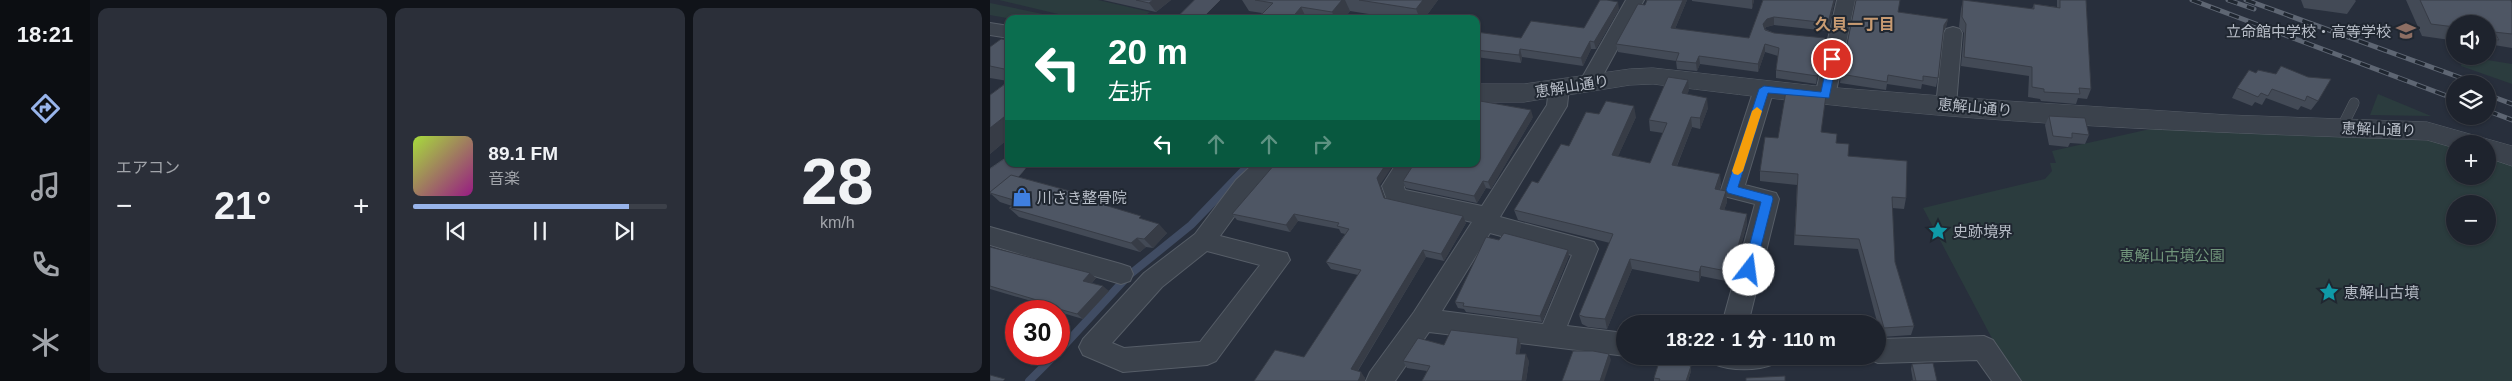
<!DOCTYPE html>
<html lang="ja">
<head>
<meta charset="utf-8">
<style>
	:root { --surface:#1e232d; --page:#2b2f39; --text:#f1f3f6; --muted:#a1a4aa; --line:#3c4049; --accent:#98b4eb }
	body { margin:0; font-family:Helvetica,"Noto Sans JP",sans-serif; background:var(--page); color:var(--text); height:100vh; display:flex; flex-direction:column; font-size:19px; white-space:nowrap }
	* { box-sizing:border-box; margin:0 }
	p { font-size:16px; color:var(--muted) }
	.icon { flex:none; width:28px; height:28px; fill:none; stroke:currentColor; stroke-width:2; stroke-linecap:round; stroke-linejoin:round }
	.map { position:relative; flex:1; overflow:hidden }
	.sheet { display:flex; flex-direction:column; gap:8px; padding:8px; background:#101319; width:900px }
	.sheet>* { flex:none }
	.hud { position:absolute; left:15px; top:15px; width:475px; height:152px; border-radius:10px; box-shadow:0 1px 4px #0004,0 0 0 1px var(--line); background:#0b6e4f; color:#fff; overflow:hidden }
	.controls { position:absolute; left:1456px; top:15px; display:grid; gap:10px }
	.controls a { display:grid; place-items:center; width:50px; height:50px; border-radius:50%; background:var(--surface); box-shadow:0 1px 4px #0004,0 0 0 1px var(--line); font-size:25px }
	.speed { position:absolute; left:15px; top:300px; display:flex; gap:10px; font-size:25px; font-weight:700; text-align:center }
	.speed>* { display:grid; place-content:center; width:65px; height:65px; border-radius:50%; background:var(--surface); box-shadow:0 1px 4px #0004,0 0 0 1px var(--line); line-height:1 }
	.speed .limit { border:8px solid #d22; background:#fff; color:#111 }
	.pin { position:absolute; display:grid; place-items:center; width:42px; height:42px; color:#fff; margin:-21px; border:2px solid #fff; border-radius:50%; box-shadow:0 1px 5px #0007 }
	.me { position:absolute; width:55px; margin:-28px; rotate:15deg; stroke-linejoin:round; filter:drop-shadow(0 0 4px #0008) }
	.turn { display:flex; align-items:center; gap:18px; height:105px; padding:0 20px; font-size:22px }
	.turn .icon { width:65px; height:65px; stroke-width:2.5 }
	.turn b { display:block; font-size:35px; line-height:42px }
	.lanes { display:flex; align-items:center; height:48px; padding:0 20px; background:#0003; justify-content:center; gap:25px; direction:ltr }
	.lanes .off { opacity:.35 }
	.big { font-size:38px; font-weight:800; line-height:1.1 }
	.sheet .card { flex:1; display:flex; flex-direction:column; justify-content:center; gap:8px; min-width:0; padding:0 18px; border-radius:10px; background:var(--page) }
	.sheet .dial { align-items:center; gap:0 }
	.dial b { font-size:65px; line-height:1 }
	.song { display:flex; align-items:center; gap:15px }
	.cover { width:60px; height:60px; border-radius:8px; background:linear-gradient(135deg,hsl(80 70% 55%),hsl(310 70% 35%)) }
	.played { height:5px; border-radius:2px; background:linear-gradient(90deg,var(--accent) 85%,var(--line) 85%) }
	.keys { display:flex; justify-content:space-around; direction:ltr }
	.heat { display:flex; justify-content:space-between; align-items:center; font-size:28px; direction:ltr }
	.sheet .tiles { flex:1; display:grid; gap:8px; grid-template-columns:repeat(3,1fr) }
	.trip { position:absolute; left:626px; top:315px; width:270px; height:50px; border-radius:25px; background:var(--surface); box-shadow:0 1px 4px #0004,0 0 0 1px var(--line); font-weight:800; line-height:50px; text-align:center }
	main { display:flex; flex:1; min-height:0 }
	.tabs { display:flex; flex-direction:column; width:90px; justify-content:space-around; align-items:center; background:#0c0e12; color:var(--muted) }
	.tabs .icon { width:35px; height:35px }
	.tabs .selected { color:var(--accent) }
	.tabs b { font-size:22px; color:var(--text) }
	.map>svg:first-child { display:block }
	.green { fill:#2b3c3e; fill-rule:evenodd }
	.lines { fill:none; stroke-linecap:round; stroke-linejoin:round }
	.stream-far1 { stroke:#404c63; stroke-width:7 }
	.stream { stroke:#404c63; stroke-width:8 }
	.service-casing { stroke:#565d67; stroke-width:11 }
	.minor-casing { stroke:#565d67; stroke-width:2 }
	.tertiary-casing { stroke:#565d67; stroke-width:1 }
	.secondary-casing { stroke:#444b55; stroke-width:1 }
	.service { stroke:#3b424c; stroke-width:10 }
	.minor { fill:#3b424c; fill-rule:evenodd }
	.tertiary { fill:#3b424c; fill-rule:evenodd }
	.secondary { fill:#4a515f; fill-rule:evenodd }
	.rail-casing { stroke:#5e6673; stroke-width:5 }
	.rail { stroke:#202731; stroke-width:3; stroke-dasharray:10; stroke-linecap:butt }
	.wall { fill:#434a56 }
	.shaded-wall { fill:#373c46 }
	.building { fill:#4e5664; stroke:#373c46 }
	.route { fill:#1a73e8; stroke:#114b97 }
	.slow { fill:#f59e0b }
	.labels { text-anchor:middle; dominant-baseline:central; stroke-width:4; stroke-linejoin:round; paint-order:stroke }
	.poi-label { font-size:15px; fill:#b7bdc7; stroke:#202731; text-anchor:start }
	.street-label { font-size:15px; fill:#b7bdc7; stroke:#202731 }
	.park-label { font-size:15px; fill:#71957b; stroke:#202731 }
	.neighbourhood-label { font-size:16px; font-weight:bold; fill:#c89b72; stroke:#202731 }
</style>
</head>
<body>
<main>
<nav class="tabs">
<b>18:21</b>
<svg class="icon selected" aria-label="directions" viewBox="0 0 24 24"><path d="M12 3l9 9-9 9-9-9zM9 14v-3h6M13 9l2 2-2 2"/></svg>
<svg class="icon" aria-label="music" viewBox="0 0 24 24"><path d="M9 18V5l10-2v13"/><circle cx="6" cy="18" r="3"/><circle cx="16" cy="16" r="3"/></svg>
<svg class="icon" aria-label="phone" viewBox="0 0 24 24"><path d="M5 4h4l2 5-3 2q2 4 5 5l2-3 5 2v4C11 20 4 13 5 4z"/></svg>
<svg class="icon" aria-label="climate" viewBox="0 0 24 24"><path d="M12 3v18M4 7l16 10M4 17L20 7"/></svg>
</nav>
<section class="sheet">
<div class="tiles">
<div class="card"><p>エアコン</p>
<div class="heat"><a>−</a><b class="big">21°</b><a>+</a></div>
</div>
<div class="card">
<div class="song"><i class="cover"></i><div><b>89.1 FM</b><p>音楽</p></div></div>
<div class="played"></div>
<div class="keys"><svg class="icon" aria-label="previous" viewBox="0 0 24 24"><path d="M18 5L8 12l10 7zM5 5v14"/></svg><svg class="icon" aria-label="pause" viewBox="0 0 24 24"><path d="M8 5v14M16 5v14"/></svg><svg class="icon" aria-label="next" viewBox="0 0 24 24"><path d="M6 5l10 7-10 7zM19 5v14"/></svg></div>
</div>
<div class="card dial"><b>28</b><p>km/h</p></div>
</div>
</section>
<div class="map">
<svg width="1522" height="381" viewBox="0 0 1522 381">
	<rect width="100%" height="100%" fill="#282f3c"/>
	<path class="green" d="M9,0H108L160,12L151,19H89Z
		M0,3L77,19H22L0,15Z
		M1473,56L1522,64V84L1471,66Z
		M1388,94L1441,116L1380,115Z
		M1169,127L1446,141L1465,147V176H1498V157L1522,165V381H1032L1006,346L933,208L1055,179L1062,171L1060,163H1066L1062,151ZM1465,204H1498V236H1465Z"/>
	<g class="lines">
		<path class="stream-far1" d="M252,173L260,164"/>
		<path class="stream" d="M69,351L138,276L201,225L253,171
			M39,381L66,354"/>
		<defs>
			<path id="service" d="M1352,127L1364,103"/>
			<path id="minor" d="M636,0H654L606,88L599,90L592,88L589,83Z
				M847,0H865L845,96L842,101L835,103L828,101L825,96Z
				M0,23L19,26V38L0,35Z
				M963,27L970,29L972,33L966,105L963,110L956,112L949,110L946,105L954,33L956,29Z
				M569,81L576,83L579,88L577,106L510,217L604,242L608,249L577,326L635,333L636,356L439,332L405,381H376L380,372L424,312L482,222L398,203L392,186L406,164H429L414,187L415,190L492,206L557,105L559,88L562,83ZM500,233L582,255L553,324L452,311Z
				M774,82L781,84L784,89L755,185L786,193L789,199L758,324H732L765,204L734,196L731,190L764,89L767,84Z
				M263,164H287L262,192L230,236L297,253L300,260L226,361L217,365L133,372L93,355L89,347L93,339L154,273L205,234L246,180ZM217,251L270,265L210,342L134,348L122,343L172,287Z
				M0,227L131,264L140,267L143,274L140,281L131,284L0,245Z
				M994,336L1003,340L1031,381H1002L987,360L888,363L879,359L877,356H888V339Z
				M720,356H788L784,364C767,371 741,371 724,364Z"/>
			<path id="tertiary" d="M663,68L835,87L1017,101L1238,115L1437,122L1522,146V166L1498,158V144H1465V148L1437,140C1236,133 1034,126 833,104C777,98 720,91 663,84L640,85L534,102H486V84H534L640,69Z"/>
			<path id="secondary" d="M205,0H230L211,19H186Z
				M19,156V164H38C31,177 14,190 0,194V169Z"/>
		</defs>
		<use href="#service" class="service-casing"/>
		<use href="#minor" class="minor-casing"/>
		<use href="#tertiary" class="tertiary-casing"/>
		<use href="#secondary" class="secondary-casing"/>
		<use href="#service" class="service"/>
		<use href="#minor" class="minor"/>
		<use href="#tertiary" class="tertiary"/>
		<use href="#secondary" class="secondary"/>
		<defs>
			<path id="rail" d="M1202,0L1465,99
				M1238,0L1264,9
				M1256,0L1488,84
				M1498,95L1522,104
				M1498,111L1522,120"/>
		</defs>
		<use href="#rail" class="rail-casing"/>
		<use href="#rail" class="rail"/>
	</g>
	<path class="wall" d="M113,0H181L166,12Z
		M252,0H448L434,19H410L360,11L354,19H267L272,13L259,11Z
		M697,0L685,29L759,38L773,0H845L838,31L784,25L776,27L775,29L784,33L835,47L826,84L786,78V70L788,56L775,52L768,72L710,64L707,71L687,69L686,61L628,52L626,44L655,5Z
		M702,0H764L762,9L702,1Z
		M973,0L1042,9L1044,4L1067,7V0H1096L1101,89L1097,99L1088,98L1086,104L1051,101L1050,99L1038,97L1039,76L971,66L974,33L969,27L971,9Z
		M1311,0H1365L1366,1L1357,14L1314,8Z
		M1416,0H1521L1522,3V48L1504,45L1498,52V24H1465V48H1464L1460,40L1432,36Z
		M629,9L606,49H601L593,66L532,57L531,63L486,57V32L531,38L594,28Z
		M908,12L958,19L956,27L953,31L948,78L946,87L932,84L931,89L897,84L896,90L850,83L851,74Z
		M19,40V138L0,154V95L18,81L0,78V47Z
		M1266,73L1328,101L1321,110L1311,106L1308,110L1276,98L1272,105L1265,102L1262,106L1242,98L1247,88Z
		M699,90L697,94L718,108L710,129L702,127L687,166L731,184L729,190L736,191L737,202L734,210L757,214V224L741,282L711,276L709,282L642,269L617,329L598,327L592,324L589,315L620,243L528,220L524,210L579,146L609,114L646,117L628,156L660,163L673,133L660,131L659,120Z
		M1059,116L1099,135L1095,144L1080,143L1078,147L1059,145L1055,125Z
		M543,117L501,189L496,188L487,203L416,188L413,181Z
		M831,132L846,143L858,156L916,198L914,209L902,208L905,262L924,326L921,335L891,337L868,249L804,245L807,185L770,181V171L788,138Z
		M390,185L395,198L476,223L454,261L436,257L368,371L375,378V381H264L314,357L368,275L341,269L336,262L355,234L351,233L349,229L308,221L300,232L247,220L242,214Z
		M0,193L85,196L154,220L177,233L163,248L156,247L150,252L29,217L19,208L22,206L10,202Z
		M509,240L578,250L579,256L552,322L476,312L474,309L468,308L465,302Z
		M0,247L100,273L106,278L102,283L119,291L93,319L69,312V311H65L53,308L48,303L0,289Z
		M528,338L531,345L529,354L539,361L536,381H432L437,371L417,368L413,361L454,345Z
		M922,364L947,381H923L921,369Z
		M701,371L698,381H664V378Z"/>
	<path class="shaded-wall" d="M163,0H181L166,12L159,3Z
		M352,0H355L360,11L354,19H345L342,12Z
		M433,0H448L434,19H430L426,9Z
		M693,0H697L682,36L681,28Z
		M762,0H764L762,9Z
		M844,0H845L838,31V23Z
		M628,2L629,9L606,49L604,42Z
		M311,7L317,19H301Z
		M784,17V25L776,27L773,32V24L777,19Z
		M958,19L956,27L952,33L954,25Z
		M835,38V47L826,84L827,76Z
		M600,41L601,49L593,66L591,58Z
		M775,44V52L768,72V64Z
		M530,49L532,57L531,63L529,55Z
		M709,56L710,64L707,71L706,63Z
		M698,80L699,90L693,104L692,93Z
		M717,98L718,108L710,129V118Z
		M644,106L646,117L624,165L622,155Z
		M541,110L543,117L501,189L498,182Z
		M19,113V138L0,154V128Z
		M701,117L702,127L683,175L682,165Z
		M396,164H404L390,185L398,205L394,198L387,178Z
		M730,174L731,184L725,199V189Z
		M493,181L496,188L487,203L484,196Z
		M736,191L737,202L731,219L730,209Z
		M304,214L308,221L300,232L296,225Z
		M757,214V224L741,282V272Z
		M473,216L476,223L454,261L451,254Z
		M169,224L177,233L163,248L154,239Z
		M147,238L156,247L150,252L141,243Z
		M433,250L436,257L365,375L361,369Z
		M578,250L579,256L552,322L550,316Z
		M640,259L642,269L617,329L615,319Z
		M711,266V276L709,282V272Z
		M100,273L106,278L99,286L93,281Z
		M113,286L119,291L93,319L87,314Z
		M528,338L531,345L528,361L526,354Z
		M536,354L539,361L536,381H532Z
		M619,354L621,360L614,381H610Z
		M701,366V371L698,381H696Z
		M371,372L375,378V381H368Z"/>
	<path class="building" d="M146,0H163L159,3Z
		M265,0H352L342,12L311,7L301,19H267L283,3Z
		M369,0H433L426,9Z
		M610,0H617L628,2L604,42L600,41L591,58L530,49L529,55L486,50V32L531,38L541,21L594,28Z
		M657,0H693L681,28L759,38L773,0H844L838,23L784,17L777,19L773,24L775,30L784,33L835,38L827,76L786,70L789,48L775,44L768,64L709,56L706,63L686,61L689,53L626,44L648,4L655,5Z
		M866,0H910L908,12L958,19L954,25L948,78L933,76V81L898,75L897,82L851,74Z
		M973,0L1044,9V4L1070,8V0H1096L1101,89L1089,88L1090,94L1054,92V89L1042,87V67L974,57L976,24L972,17Z
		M1430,0H1521L1522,3V34L1504,32L1509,40L1498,39V24H1465V27L1441,24Z
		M11,39L19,40V70L0,66V47Z
		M1291,66L1318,77L1341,79L1328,101L1317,96L1315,101L1282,89L1278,96L1271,93L1268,97L1247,88L1259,70L1266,73L1268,70L1286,74Z
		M678,77L698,80L692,93L717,98L710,118L701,117L682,165L730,174L725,189L736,191L730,209L757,214L741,272L711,266L709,272L640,259L615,319L595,317L589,315L623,234L524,210L542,181L548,183L571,144L579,146L596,112L609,114L616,101L644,106L622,155L660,163L677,123L659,120Z
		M19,81V113L0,128V95Z
		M796,91L836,95L831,132L847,134L846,143L859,144L858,156L917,161L916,198L902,197L905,262L924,326L894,328L869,239L805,235L808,174L770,171L775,137L788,138Z
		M490,101L541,110L498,182L493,181L484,196L413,181L424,164H486V106Z
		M1059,116L1095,118L1099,135L1082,133V138L1063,136Z
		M285,164H396L387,178L394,198L473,216L451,254L433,250L361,369L371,372L370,377L368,381H264L285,350L314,357L371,270L336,262L359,229L347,226L349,223L304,214L296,225L242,214Z
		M21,175L80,191L78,194L151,216L149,218L169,224L154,239L147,238L141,243L19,208L27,201L0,193V192Z
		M514,233L578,250L550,316L473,306L474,303L465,302L496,237L509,240Z
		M0,247L100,273L93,281L113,286L87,314L47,303L50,301L0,286Z
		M461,330L528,338L526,354H536L532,381H432L440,366L413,361L428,338L454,345Z
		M583,351H603L619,354L610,381H572Z
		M670,359L701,366L696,381H669L670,379L664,378Z
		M943,363L947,381H921H926L922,364Z
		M0,375L15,379L13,381H0Z
		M795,376V381H756V378Z"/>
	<path class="route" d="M842,56L847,59L839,98L778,93L748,187L782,196L783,199L765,270L759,275L755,274L753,270L771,202L738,193L736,190L769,89L774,86L831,92L838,59Z"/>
	<path class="slow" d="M767,107L772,111L753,171L748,175L744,174L742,171L762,111Z"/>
	<defs>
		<symbol id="school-bare" viewBox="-9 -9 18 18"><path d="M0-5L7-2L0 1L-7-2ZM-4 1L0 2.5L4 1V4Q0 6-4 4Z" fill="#8d6e63" stroke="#202731" stroke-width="2.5" paint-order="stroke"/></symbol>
		<symbol id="shop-bare" viewBox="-9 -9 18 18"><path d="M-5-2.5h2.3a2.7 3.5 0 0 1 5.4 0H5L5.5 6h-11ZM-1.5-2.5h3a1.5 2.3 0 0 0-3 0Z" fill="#3f7fe0" stroke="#202731" stroke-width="2.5" paint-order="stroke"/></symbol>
		<symbol id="sight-bare" viewBox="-9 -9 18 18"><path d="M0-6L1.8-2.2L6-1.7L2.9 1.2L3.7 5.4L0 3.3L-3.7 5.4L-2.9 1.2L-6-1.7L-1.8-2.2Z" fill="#0f9aa8" stroke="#202731" stroke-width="2.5" paint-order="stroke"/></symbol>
	</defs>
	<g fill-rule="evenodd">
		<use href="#school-bare" x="1402" y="17" width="28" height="28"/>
		<use href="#shop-bare" x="18" y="183" width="28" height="28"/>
		<use href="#sight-bare" x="934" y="217" width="28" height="28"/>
		<use href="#sight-bare" x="1325" y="278" width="28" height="28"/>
	</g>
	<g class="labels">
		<g class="poi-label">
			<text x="1401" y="31" text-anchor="end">立命館中学校・高等学校</text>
			<text x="47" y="197">川さき整骨院</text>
			<text x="963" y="231">史跡境界</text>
			<text x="1354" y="292">恵解山古墳</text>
		</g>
		<g class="street-label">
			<text transform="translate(582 86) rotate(-9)">恵解山通り</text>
			<text transform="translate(985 107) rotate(5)">恵解山通り</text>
			<text transform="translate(1389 129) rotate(2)">恵解山通り</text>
		</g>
		<g class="park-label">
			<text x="1182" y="255">恵解山古墳公園</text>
		</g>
		<g class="neighbourhood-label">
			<text x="865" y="24">久貝一丁目</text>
		</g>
	</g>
</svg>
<div class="controls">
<a><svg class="icon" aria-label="sound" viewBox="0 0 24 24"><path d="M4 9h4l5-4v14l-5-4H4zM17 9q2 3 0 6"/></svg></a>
<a><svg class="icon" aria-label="layers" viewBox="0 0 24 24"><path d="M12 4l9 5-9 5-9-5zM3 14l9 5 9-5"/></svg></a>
<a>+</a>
<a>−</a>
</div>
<div class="speed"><div class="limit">30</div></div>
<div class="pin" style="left:842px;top:59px;background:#d93025"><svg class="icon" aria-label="arrive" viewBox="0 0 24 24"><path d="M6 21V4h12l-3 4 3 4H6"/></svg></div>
<svg class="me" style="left:759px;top:270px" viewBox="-20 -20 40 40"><circle r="19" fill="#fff"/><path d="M0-13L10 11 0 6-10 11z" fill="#1a73e8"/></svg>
<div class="trip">18:22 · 1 分 · 110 m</div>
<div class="hud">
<div class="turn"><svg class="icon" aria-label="left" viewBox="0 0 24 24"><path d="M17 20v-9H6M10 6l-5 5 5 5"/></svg><div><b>20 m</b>左折</div></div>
<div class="lanes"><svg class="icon" aria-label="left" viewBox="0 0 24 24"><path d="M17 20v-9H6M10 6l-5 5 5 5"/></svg><svg class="icon off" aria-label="ahead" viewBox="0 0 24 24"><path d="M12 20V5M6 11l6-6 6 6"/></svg><svg class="icon off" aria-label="ahead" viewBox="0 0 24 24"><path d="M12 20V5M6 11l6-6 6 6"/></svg><svg class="icon off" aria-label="right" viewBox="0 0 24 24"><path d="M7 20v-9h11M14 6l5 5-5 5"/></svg></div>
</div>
</div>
</main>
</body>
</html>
